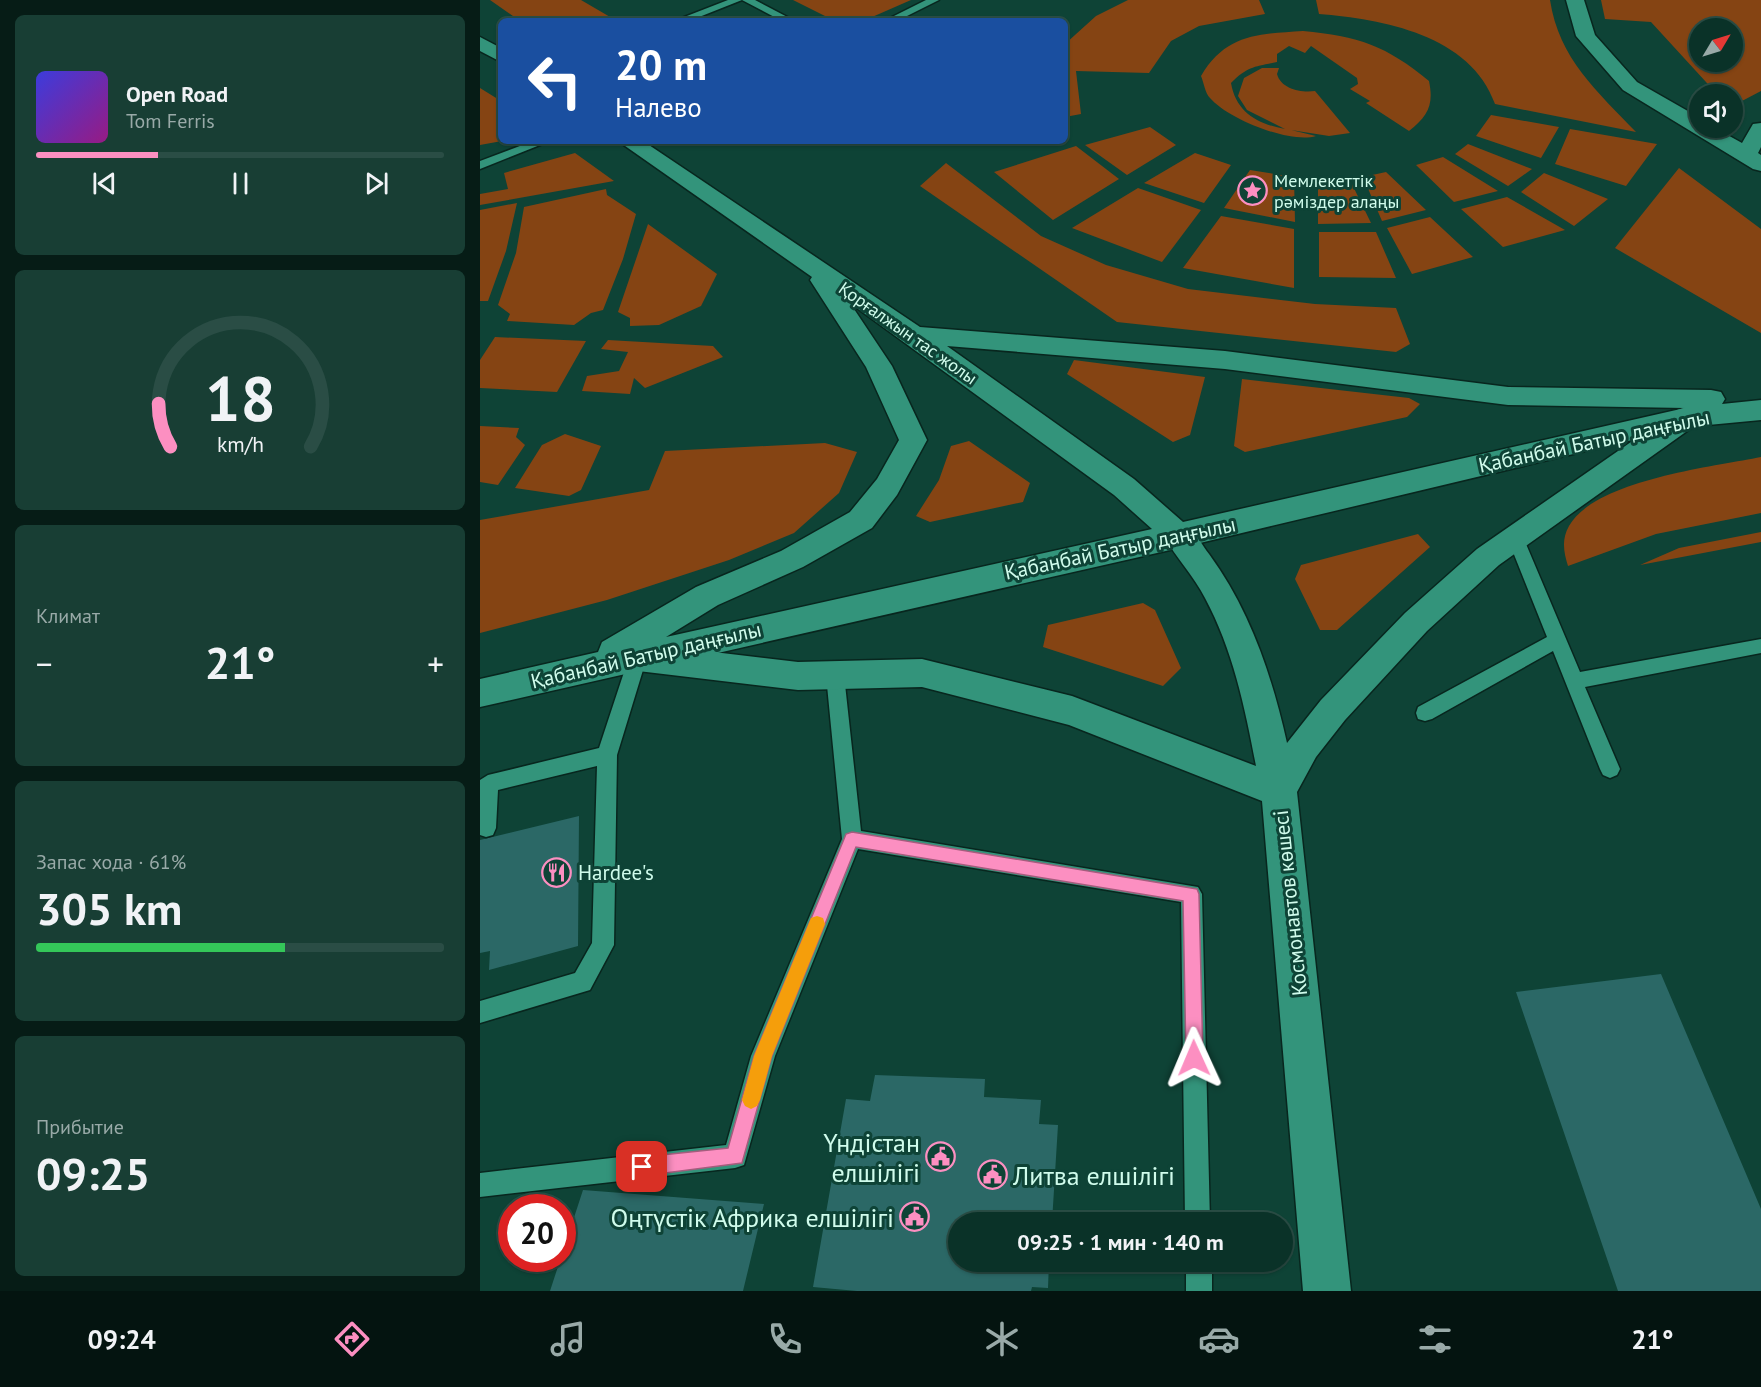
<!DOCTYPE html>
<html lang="ru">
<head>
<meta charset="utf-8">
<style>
	:root { --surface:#0a3228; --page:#183e34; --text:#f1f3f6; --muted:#99aaa8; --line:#2a4d45; --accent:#fc8fc1 }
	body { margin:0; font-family:"PT Sans",sans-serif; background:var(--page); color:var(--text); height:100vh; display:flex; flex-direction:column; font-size:22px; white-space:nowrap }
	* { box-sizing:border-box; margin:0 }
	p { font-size:20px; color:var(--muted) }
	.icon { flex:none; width:33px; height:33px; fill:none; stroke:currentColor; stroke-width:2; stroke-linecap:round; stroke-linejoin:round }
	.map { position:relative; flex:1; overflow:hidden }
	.panel { display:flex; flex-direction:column; gap:15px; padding:15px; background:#061c16; width:480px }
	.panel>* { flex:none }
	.guide { position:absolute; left:18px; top:18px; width:570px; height:126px; border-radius:9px; box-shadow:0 2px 4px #0004,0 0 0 2px var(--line); background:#1a4fa0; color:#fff; overflow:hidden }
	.needle { width:39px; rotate:52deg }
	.buttons { position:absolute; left:1209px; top:18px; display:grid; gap:12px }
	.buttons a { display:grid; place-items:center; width:54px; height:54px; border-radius:50%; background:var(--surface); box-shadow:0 2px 4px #0004,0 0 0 2px var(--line); font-size:30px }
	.speed { position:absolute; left:18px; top:1194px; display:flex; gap:12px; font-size:30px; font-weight:700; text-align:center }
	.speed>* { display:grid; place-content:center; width:78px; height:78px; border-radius:50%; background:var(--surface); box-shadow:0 2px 4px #0004,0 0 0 2px var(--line); line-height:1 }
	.speed .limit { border:9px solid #d22; background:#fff; color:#111 }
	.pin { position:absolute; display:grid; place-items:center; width:51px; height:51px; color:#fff; margin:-26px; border-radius:12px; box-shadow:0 3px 9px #0006 }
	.me { position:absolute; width:66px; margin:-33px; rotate:359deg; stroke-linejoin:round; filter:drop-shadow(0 0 4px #0008) }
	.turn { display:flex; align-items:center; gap:21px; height:126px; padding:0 18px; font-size:27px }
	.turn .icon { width:78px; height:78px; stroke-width:2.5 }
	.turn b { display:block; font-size:42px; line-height:51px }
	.big { font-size:45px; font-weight:800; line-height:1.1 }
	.panel .tile { flex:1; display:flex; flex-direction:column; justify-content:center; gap:9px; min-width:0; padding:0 21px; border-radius:9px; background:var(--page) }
	.panel .dial { align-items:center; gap:0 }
	.dial svg { height:156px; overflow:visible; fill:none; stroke:var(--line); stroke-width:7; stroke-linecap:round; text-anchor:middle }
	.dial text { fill:var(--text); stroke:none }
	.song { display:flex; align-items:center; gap:18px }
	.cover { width:72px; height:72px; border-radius:9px; background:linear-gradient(135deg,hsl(240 70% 55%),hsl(310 70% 35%)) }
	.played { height:6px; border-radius:3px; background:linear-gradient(90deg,var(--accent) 30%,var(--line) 30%) }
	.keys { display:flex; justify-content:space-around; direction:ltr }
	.heat { display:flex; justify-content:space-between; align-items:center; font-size:33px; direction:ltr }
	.charge { height:9px; border-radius:4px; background:linear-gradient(90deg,#34c759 61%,var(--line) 0) }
	.trip { position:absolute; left:468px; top:1212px; width:345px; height:60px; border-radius:30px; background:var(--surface); box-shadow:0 2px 4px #0004,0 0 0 2px var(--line); font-weight:800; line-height:60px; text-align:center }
	.tabs { display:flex; height:96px; justify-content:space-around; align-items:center; background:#041410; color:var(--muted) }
	.tabs .icon { width:42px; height:42px }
	.tabs .active { color:var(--accent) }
	.tabs b { font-size:27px; color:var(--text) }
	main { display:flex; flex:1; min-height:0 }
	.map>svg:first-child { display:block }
	.green { fill:#854413; fill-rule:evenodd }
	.building { fill:#2b6866 }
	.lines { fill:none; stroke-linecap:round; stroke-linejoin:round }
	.service-casing { stroke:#08261e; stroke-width:3 }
	.minor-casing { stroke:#08261e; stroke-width:3 }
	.tertiary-casing { stroke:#08261e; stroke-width:3 }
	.secondary-casing { stroke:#08261e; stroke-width:3 }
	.service { fill:#33947b; fill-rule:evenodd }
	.minor { fill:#33947b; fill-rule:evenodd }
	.tertiary { fill:#33947b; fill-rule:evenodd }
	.secondary { fill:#33947b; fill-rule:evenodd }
	.route { fill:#fc8fc1; stroke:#a45d7d; stroke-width:1.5 }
	.slow { fill:#f59e0b }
	.labels { text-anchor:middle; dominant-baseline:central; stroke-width:6; stroke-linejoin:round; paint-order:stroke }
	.far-poi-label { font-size:18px; fill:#d0fcec; stroke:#0e4336; text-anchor:start }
	.far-street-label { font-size:18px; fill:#d0fcec; stroke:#0e4336 }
	.street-label { font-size:21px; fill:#d0fcec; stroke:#0e4336 }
	.poi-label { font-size:21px; fill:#d0fcec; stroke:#0e4336; text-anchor:start }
	.near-poi-label { font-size:26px; fill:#d0fcec; stroke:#0e4336; text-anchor:end }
</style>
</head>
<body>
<main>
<section class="panel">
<div class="tile">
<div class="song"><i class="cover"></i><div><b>Open Road</b><p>Tom Ferris</p></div></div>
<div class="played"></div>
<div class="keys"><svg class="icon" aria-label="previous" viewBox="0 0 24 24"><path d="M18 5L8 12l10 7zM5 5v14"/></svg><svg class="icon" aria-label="pause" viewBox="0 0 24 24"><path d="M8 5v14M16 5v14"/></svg><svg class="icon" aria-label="next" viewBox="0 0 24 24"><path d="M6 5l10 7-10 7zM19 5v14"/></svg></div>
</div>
<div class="tile dial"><svg viewBox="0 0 100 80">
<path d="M14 69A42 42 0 1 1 86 69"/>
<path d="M14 69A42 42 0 0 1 8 47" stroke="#fc8fc1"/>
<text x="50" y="56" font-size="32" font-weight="700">18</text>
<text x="50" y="72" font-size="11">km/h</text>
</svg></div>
<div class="tile"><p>Климат</p>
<div class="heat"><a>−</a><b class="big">21°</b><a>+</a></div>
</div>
<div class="tile"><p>Запас хода · 61%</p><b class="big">305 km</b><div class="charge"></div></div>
<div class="tile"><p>Прибытие</p><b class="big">09:25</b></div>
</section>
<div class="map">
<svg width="1281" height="1291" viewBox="0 0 1281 1291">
	<rect width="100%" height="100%" fill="#0e4336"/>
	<path class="green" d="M10,0H101L137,21H40Z
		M313,0H431L383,21H355Z
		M648,0H779L785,14L719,26L691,41L669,73L596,71L601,114L585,117V44L616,16Z
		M836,0H1070C1079,59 1117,91 1156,132L1015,104C991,35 902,19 839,14Z
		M1121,0H1281V91L1262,101L1253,100L1252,94H1237L1171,22L1125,19ZM1220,28H1252V62H1220Z
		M823,31C878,36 907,46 949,81C954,105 948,116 929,131L886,103L890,101L870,89L878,84L877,78L831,46L825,53L809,46L797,54V62C775,67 768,66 751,83C756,112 777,124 805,129L767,110L758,96L764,78L782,68H799L797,74C801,89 821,93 835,91L870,133L849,136L811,130L836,136C810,144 748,119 730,98C725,93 724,83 721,76C746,34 778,34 823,31Z
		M0,88L21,101L22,141L0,145Z
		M1011,115L1079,127L1061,158L996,136Z
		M670,127L696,145L647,175L605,145Z
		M1090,129L1177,144L1146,186L1075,164Z
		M988,144L1052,169L1028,186L975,154Z
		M596,146L639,179L573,220L514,172Z
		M95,153L134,181L0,205V194L28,189L24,173Z
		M715,153L751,165L724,203L664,183Z
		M963,157L1018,191L974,202L936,165Z
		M466,163L561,236L626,265L708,289L835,304L916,308L930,344L916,352L637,322L440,186Z
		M1199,168L1281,229V333L1135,248Z
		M770,170L814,177L815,222L744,208Z
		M906,172L946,210L902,221L883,177Z
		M1064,173L1128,199L1094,226L1041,192Z
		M869,178L891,223L838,224V179Z
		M658,188L721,210L682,262L592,228Z
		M126,189L127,195L156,214L143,259L123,310L111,313L94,325L27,321L30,314L18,305L36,253L44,207Z
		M1027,197L1085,230L1023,247L981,209Z
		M37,203L26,251L8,301H0V210Z
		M741,216L814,229V288L703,268Z
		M950,217L993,257L932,274L907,228Z
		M168,224L237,274L221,306L179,325L150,326V318L138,312Z
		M839,232H896L916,278L839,277Z
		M15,337L106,341L77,392L0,388V360Z
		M128,340L233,346L243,357L165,388L154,378L150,394L102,391L107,376L139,371L148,352L121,349Z
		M594,360L725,377L710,435L693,442L587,374Z
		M762,379L929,398L940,404L927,417L765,452L754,446Z
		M0,426L39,428L36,437L45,445L18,485L0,482Z
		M85,434L121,446L101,490L89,496L35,488L62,445Z
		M489,441L550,483L543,502L450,522L436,516L459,480L471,446Z
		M345,443L377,452L359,493L314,533L249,560L127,600L0,633V520L169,490L185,451Z
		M1281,457V513L1176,534L1088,566C1084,553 1081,540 1089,526C1115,480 1232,467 1281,457Z
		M1281,532V542L1160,565L1199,548Z
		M938,534L950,547L857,630H840L815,579L821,565Z
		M663,603L675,610L701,668L683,686L563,647L568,625Z"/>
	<path class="building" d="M99,816L98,946L9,970L10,951L0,953V840Z
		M1181,974L1281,1209V1291H1138L1036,992Z
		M395,1075L505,1079L504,1097L561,1100L559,1124L578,1125L572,1222H478V1262H569L568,1288L552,1287L551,1291H377L333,1287L366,1099L390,1101Z
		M103,1190L284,1204L263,1291H70Z"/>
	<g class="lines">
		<defs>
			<path id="service" d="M248,0H275L315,21H302L262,0L209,21H194Z
				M446,0H459L417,21H404Z
				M53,141H70L0,169V161Z
				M1035,531L1043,537L1100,672L1281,639V653L1105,687L1140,769L1137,775L1130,778L1123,775L1120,769L1073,651L952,719L945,721L938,719L936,713L938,707L1067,637L1027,537Z
				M158,650L164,652L167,657L137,755L134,945L110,990L0,1023V1001L95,973L112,943L117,766L18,790L16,828L13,835L6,837L0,835V780L8,775L119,748L149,657L152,652Z
				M355,667L361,670L364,675L381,831L718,887L722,894L730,1222H705L701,902L378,849L295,1056L264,1165L255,1168L0,1197V1173L246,1145L271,1056L362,839L346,675L349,670Z
				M706,1262H732V1291H706Z"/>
			<path id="minor" d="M1086,0H1104L1115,35L1157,82L1220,118V128H1235L1262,143L1273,124L1281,123V147L1278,153L1281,155V171L1273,169L1143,90L1096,36Z"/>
			<path id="tertiary" d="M1207,407L1217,410L1221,417L1217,424L1019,565L947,631L865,720L836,757L817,792L871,1291H823L782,801L589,725L442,687L318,690L158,671L146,667L141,657L146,647L158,643L318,662L442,659L592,696L776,766C765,708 753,650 725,598C714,576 696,558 684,536L688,528C695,526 703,523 710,528C717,534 723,547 729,554C770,610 792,676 807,743L841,700L925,613L997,549L1197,410Z"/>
			<path id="secondary" d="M0,37L21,48V62L0,51Z
				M138,141H163L440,327L745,351L1028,387L1231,390L1241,392L1245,399L1242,404L1281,400V420L1207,427L699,548L0,707V679L118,652L122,642L216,587L301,551L370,512L397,479L419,440L386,367L330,280L332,277ZM370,303L634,495L672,529L186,637L238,605L323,567L392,528L417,495L447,440L412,366ZM467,346L745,369L1028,405L1205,408L703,522L654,479Z"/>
		</defs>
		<use href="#service" class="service-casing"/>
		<use href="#minor" class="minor-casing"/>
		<use href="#tertiary" class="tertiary-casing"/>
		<use href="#secondary" class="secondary-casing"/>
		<use href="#service" class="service"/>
		<use href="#minor" class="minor"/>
		<use href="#tertiary" class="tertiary"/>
		<use href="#secondary" class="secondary"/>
	</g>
	<path class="route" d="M372,832L717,889L719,894L723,1058L721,1064L714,1067L708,1064L706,1058L703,901L376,847L292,1056L262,1163L162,1176L156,1173L153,1167L156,1160L162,1157L248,1148L274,1056L364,839L366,834Z"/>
	<path class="slow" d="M337,916L343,918L345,924L292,1056L280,1100L277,1106L271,1109L265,1106L262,1100L274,1056L331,918Z"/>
	<defs>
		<symbol id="sight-ring" viewBox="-11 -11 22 22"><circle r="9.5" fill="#0e4336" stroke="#fc8fc1" stroke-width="1.5"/><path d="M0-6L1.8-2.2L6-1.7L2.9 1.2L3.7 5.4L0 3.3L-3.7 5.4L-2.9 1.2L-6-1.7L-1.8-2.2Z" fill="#fc8fc1"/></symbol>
		<symbol id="restaurant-ring" viewBox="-11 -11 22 22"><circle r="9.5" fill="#0e4336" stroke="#fc8fc1" stroke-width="1.5"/><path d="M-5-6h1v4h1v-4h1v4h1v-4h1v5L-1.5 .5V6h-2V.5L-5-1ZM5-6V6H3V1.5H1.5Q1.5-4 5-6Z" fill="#fc8fc1"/></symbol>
		<symbol id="civic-ring" viewBox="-11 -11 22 22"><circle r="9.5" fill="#0e4336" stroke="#fc8fc1" stroke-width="1.5"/><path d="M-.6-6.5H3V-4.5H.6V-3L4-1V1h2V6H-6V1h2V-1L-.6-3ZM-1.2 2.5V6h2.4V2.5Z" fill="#fc8fc1"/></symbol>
	</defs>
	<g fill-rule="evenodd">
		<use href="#sight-ring" x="756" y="174" width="33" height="33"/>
		<use href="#restaurant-ring" x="60" y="856" width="33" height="33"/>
		<use href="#civic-ring" x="444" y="1140" width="33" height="33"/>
		<use href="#civic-ring" x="496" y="1158" width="33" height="33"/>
		<use href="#civic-ring" x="418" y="1200" width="33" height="33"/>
	</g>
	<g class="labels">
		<g class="far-poi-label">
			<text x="794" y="180">Мемлекеттік<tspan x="794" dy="21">рәміздер алаңы</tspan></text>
		</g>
		<g class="far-street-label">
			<text transform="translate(428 333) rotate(35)">Қорғалжын тас жолы</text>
		</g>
		<g class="street-label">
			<text transform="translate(1114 441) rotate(-12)">Қабанбай Батыр даңғылы</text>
			<text transform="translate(640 548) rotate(-12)">Қабанбай Батыр даңғылы</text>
			<text transform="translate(166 655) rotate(-13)">Қабанбай Батыр даңғылы</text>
			<text transform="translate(810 903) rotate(-96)">Космонавтов көшесі</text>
		</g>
		<g class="poi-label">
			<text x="98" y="872">Hardee's</text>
		</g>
		<g class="near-poi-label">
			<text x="440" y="1142">Үндістан<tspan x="440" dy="30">елшілігі</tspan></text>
			<text x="533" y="1175" text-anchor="start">Литва елшілігі</text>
			<text x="414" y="1217">Оңтүстік Африка елшілігі</text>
		</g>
	</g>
</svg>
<div class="buttons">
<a><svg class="needle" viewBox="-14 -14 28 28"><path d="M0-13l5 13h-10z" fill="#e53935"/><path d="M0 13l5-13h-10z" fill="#99aaa8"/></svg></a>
<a><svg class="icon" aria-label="sound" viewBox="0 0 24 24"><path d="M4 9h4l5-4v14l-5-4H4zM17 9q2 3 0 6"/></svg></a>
</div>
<div class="speed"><div class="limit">20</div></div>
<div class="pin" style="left:162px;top:1167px;background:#d93025"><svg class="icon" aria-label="arrive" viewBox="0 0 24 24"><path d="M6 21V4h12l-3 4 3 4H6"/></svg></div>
<svg class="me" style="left:714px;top:1058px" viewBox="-20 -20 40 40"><path d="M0-17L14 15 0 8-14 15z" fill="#fc8fc1" stroke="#fff" stroke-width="4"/></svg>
<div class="trip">09:25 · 1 мин · 140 m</div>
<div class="guide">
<div class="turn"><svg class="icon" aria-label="left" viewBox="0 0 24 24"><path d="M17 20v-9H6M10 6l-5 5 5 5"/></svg><div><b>20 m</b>Налево</div></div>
</div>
</div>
</main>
<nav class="tabs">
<b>09:24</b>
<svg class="icon active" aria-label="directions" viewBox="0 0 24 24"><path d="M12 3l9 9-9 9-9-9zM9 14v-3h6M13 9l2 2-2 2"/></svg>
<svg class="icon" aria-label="music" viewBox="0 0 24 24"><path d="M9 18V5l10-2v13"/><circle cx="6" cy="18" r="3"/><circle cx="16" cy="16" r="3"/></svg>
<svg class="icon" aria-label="phone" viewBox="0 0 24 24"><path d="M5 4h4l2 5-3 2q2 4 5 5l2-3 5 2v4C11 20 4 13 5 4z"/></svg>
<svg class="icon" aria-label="climate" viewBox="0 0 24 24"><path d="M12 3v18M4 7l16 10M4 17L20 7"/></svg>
<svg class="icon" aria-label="car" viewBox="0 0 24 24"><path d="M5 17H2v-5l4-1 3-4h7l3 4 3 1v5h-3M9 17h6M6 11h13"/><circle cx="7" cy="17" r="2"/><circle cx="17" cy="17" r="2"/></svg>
<svg class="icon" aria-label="filters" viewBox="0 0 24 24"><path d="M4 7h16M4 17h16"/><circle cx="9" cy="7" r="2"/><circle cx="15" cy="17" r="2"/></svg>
<b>21°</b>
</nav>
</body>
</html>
